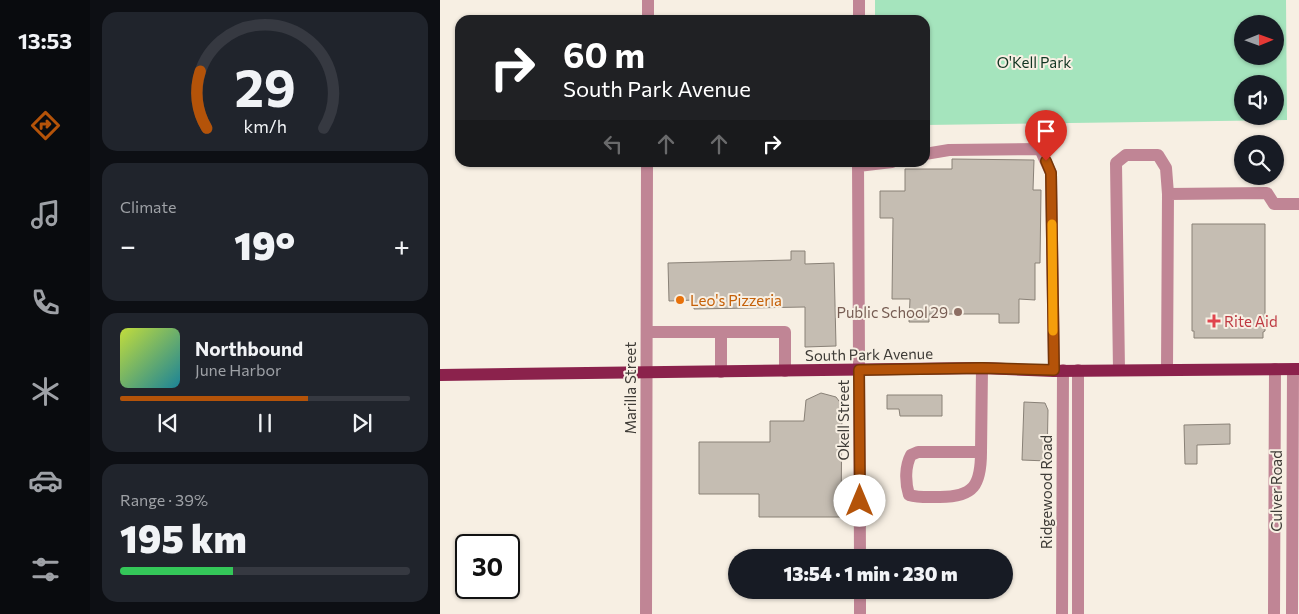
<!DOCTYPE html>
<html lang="en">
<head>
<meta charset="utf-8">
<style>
	:root { --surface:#171b24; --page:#20242c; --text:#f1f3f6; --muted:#9ea1a6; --line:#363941; --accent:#b45309 }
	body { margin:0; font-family:Commissioner,sans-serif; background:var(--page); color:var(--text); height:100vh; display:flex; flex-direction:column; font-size:19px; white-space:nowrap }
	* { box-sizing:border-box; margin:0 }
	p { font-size:16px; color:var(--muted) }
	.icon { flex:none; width:28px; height:28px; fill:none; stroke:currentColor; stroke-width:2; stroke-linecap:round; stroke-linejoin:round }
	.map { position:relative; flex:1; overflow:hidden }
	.side { display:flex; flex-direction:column; gap:12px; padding:12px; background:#0d0f14; width:350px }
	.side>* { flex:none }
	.hud { position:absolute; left:15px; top:15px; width:475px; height:152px; border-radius:15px; box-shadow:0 1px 4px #0004; background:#202124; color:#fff; overflow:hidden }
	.needle { width:32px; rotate:89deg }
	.buttons { position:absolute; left:794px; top:15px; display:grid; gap:10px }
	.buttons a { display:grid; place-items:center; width:50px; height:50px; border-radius:50%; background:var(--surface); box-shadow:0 1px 4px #0004; font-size:25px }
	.speed { position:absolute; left:15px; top:534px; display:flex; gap:10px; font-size:25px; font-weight:700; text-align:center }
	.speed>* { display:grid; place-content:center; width:65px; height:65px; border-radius:50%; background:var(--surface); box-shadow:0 1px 4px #0004; line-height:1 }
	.speed .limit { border:2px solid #111; border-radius:8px; background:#fff; color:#111 }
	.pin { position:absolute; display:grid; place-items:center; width:42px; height:42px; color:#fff; margin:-51px -21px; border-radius:50% 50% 50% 0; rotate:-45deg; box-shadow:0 0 5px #0007 }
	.pin .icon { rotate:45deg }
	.me { position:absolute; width:55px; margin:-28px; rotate:0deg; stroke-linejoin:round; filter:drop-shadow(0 0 4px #0008) }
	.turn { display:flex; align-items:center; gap:18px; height:105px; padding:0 25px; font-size:22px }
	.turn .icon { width:65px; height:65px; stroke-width:2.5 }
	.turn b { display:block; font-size:35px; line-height:42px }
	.lanes { display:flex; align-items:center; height:48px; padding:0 25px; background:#0003; justify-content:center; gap:25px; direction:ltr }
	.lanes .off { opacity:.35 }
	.big { font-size:38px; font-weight:800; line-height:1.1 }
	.side .card { flex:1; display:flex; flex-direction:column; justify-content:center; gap:8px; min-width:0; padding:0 18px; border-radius:15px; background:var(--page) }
	.side .dial { align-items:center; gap:0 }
	.dial svg { height:130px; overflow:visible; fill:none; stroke:var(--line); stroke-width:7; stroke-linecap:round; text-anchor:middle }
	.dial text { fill:var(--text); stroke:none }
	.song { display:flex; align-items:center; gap:15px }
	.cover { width:60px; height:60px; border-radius:8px; background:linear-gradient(135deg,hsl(70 70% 55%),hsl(190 70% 35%)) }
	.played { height:5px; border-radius:2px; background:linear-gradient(90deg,var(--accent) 65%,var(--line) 65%) }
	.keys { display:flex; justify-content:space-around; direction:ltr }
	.heat { display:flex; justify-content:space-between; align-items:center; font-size:28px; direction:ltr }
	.charge { height:8px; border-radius:4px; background:linear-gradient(90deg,#34c759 39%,var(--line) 0) }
	.trip { position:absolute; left:288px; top:549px; width:285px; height:50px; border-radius:25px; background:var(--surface); box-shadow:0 1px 4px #0004; font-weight:800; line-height:50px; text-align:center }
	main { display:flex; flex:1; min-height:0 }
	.menu { display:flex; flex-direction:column; width:90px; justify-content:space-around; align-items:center; background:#090b0e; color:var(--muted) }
	.menu .icon { width:35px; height:35px }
	.menu .active { color:var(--accent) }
	.menu b { font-size:22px; color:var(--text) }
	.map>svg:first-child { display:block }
	.green { fill:#a5e4bd; fill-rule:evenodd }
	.building { fill:#c5bdb2; stroke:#898177 }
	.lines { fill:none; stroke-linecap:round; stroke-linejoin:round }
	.minor { stroke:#c08595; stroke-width:12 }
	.major { stroke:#8b224c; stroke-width:12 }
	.route-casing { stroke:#753606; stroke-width:12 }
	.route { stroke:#b45309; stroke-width:9 }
	.slow { stroke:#f59e0b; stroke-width:9 }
	.food-dot { fill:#e8710a; stroke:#f7efe3; stroke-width:2 }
	.education-dot { fill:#8d6e63; stroke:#f7efe3; stroke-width:2 }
	.health-dot { fill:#e0444e; stroke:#f7efe3; stroke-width:2 }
	.labels { text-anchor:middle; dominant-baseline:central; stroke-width:4; stroke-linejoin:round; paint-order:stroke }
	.park-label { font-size:15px; fill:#113522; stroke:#f7efe3 }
	.food-label { font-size:15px; fill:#c56008; stroke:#f7efe3; text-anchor:start }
	.education-label { font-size:15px; fill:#785e54; stroke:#f7efe3; text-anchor:end }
	.health-label { font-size:15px; fill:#be3a42; stroke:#f7efe3; text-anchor:start }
	.street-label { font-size:15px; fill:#3f3c37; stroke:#f7efe3 }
</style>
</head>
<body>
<main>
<nav class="menu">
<b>13:53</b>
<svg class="icon active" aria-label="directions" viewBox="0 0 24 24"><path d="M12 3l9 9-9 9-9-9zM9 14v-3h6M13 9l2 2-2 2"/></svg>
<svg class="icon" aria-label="music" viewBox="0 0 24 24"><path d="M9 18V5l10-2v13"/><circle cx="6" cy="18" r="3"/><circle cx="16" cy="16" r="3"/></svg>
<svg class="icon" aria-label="phone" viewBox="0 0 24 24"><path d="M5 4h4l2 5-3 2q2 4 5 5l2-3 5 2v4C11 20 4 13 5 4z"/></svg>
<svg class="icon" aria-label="climate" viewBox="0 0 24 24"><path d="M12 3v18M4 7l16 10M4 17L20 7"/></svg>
<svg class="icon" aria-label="car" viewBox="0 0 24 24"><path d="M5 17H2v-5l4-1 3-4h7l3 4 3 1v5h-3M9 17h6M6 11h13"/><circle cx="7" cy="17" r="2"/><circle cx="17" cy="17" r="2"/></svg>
<svg class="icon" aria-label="filters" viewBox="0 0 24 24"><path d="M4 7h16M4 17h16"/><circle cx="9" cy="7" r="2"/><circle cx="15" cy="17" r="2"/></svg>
</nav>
<section class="side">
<div class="card dial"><svg viewBox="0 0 100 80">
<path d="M14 69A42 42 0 1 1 86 69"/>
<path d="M14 69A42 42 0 0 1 10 34" stroke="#b45309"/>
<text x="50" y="56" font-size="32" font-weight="700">29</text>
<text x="50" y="72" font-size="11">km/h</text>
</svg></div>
<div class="card"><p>Climate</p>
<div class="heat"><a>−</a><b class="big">19°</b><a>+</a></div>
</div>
<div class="card">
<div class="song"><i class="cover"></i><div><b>Northbound</b><p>June Harbor</p></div></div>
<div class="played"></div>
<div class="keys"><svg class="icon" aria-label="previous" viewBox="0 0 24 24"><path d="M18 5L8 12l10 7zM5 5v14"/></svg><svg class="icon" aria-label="pause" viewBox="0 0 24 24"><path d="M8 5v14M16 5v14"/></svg><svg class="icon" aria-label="next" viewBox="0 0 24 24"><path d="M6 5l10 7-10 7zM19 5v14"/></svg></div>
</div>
<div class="card"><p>Range · 39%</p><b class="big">195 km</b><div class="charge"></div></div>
</section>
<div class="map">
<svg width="859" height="614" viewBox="0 0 859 614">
	<rect width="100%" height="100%" fill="#f7efe3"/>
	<path class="green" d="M435,0H846L847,120L485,125V20H435ZM802,24H835V56H802ZM802,84H835V116H802Z"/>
	<path class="building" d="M512,159L594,160L593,190H601L600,263H595V300L579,299V323H559V314H489V322H469L470,299H452L453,218H440V191H465V169H512Z
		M752,224H825V331L823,332V338H754V331H752Z
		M351,251H365V264L394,263L396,346L365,347V307L254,309V300L229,301L228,263L351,260Z
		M381,393L396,397L402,405L401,517H319V494H259V442H330V421H364L366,400Z
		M447,395H502V416H460L459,409H447Z
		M584,402L605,403L608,410L607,461L582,460Z
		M790,424V444L757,445V464H745L744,425Z"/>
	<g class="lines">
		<path class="minor" d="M208,20V0
			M419,20V0
			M485,154L509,150L600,149L611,173L614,371
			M418,162L420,558
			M418,166L452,162
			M728,194L827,193L834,204H859
			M207,332H345V371
			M679,370L676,163L686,155H718L726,168L728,194L727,370
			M281,372V332
			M541,452H478L471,455C465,466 465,482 469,495C479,498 489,497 500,497C534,497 541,485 541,452L542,368
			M420,590V614
			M206,614L207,162
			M622,614L623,370
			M638,614V370
			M834,614L835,369
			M852,614L853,369"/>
		<path class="major" d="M0,375L542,368L614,371L859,369"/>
	</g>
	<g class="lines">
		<defs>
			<path id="route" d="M420,501L419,370L542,368L614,370L611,173L606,161"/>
		</defs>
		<use href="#route" class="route-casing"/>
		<use href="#route" class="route"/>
		<path class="slow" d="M612,224L613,331"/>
	</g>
	<circle class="food-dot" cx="240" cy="300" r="5"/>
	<circle class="education-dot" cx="518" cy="312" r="5"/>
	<path class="health-dot" d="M771.5 313.5h5v5h5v5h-5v5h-5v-5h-5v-5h5z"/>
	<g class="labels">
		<g class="park-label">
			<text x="594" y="62">O'Kell Park</text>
		</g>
		<g class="food-label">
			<text x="250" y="300">Leo's Pizzeria</text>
		</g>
		<g class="education-label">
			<text x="508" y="312">Public School 29</text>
		</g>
		<g class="health-label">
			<text x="784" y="321">Rite Aid</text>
		</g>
		<g class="street-label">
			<text transform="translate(429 354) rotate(-1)">South Park Avenue</text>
			<text transform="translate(190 388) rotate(-90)">Marilla Street</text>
			<text transform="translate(403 420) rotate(-90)">Okell Street</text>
			<text transform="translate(836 491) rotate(-90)">Culver Road</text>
			<text transform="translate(606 492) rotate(-90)">Ridgewood Road</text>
		</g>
	</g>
</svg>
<div class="buttons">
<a><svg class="needle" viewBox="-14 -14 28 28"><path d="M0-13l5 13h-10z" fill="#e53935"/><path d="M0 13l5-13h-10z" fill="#9ea1a6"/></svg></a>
<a><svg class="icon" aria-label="sound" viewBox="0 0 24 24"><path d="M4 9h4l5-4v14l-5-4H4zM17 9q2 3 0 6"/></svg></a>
<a><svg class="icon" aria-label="search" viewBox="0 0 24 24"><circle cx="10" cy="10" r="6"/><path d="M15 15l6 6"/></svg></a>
</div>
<div class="speed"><div class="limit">30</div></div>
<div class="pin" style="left:606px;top:161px;background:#d93025"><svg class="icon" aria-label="arrive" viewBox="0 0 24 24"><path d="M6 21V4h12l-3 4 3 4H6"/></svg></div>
<svg class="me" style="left:420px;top:501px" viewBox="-20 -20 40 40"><circle r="19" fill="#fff"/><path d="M0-13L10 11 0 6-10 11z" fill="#b45309"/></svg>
<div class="trip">13:54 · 1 min · 230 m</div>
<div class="hud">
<div class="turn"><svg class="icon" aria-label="right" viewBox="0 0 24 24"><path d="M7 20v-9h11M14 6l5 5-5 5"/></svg><div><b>60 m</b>South Park Avenue</div></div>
<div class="lanes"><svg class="icon off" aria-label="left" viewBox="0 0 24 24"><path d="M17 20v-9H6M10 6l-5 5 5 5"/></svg><svg class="icon off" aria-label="ahead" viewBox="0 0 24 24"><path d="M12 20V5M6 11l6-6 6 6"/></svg><svg class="icon off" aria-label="ahead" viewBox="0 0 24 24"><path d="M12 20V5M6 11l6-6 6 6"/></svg><svg class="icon" aria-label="right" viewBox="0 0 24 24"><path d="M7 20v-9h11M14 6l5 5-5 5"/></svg></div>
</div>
</div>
</main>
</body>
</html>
